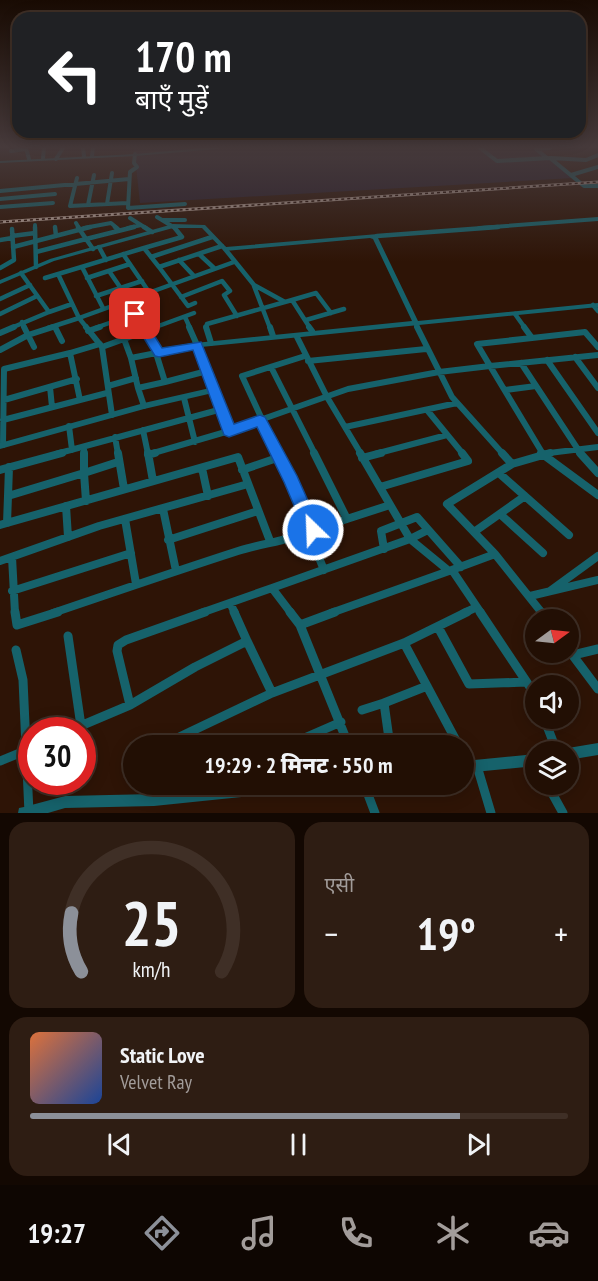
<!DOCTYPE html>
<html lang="hi">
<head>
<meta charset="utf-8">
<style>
	:root { --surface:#220f04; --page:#2e1d13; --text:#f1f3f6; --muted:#a29c9a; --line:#3f2f26; --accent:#8c9099 }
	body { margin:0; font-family:"PT Sans Narrow","Noto Sans Devanagari",sans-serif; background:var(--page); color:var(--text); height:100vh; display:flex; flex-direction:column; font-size:22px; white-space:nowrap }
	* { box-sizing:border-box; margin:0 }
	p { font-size:20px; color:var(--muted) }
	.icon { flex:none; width:33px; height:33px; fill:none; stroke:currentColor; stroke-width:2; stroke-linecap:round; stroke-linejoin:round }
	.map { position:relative; height:813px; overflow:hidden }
	.side { display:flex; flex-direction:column; gap:9px; padding:9px; background:#130802; flex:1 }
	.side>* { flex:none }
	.hud { position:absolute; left:12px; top:12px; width:574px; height:126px; border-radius:18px; box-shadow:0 3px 15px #0003,0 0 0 2px var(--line); background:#202124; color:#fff; overflow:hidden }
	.needle { width:39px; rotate:75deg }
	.fabs { position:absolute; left:525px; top:609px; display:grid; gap:12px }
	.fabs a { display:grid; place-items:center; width:54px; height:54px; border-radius:50%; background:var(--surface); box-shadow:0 3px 15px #0003,0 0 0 2px var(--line); font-size:30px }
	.speed { position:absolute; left:18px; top:717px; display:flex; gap:12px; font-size:30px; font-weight:700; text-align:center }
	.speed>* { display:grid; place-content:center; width:78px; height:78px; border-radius:50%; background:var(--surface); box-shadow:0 3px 15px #0003,0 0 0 2px var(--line); line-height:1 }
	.speed .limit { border:9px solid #d22; background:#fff; color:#111 }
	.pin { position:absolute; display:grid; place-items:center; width:51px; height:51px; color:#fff; margin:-26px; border-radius:12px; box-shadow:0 3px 9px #0006 }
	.me { position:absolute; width:66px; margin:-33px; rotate:336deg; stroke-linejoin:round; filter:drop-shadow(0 0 4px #0008) }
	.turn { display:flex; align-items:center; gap:21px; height:126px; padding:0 24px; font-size:27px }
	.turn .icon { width:78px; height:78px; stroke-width:2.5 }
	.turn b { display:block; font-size:42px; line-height:51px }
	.big { font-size:45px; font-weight:800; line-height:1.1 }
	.side .card { flex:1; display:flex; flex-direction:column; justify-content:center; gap:9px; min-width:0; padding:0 21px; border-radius:18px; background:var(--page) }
	.side .dial { align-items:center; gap:0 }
	.dial svg { height:156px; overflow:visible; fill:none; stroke:var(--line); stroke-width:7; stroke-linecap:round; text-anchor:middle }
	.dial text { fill:var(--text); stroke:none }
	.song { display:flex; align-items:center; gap:18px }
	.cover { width:72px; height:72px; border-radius:9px; background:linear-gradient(135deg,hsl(20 70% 55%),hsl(220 70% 35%)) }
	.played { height:6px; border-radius:3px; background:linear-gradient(90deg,var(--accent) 80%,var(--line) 80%) }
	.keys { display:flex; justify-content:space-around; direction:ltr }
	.heat { display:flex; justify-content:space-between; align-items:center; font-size:33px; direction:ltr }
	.side .tiles { flex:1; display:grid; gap:9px; grid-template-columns:1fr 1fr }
	.card:last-child { grid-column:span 2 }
	.trip { position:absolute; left:123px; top:735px; width:351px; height:60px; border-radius:30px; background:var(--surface); box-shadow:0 3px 15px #0003,0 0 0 2px var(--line); font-weight:800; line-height:60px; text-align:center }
	.tab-bar { display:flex; height:96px; justify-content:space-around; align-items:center; background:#0e0602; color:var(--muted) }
	.tab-bar .icon { width:42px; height:42px }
	.tab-bar .selected { color:var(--accent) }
	.tab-bar b { font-size:27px; color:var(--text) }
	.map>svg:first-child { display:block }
	.industrial { fill:#291e2c }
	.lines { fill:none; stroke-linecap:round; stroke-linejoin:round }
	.minor-far4 { stroke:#16626b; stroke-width:4 }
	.minor-far3 { stroke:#16626b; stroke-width:4.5 }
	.minor-far2 { stroke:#16626b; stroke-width:6 }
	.minor-far1 { stroke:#16626b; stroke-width:8 }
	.minor { stroke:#16626b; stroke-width:9 }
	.tertiary { fill:#16626b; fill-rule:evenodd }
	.rail-casing { stroke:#b49f94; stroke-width:3 }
	.rail { stroke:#230a01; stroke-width:1.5; stroke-dasharray:3; stroke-linecap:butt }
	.route { fill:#1a73e8; stroke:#114b97; stroke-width:1.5 }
</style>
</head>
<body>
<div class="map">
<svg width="598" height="813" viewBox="0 0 598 813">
	<rect width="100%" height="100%" fill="#2e1406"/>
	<path class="industrial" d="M134,148H536L573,178L140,203Z"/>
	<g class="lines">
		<path class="minor-far4" d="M26,148L29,159
			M83,148L84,156
			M480,148L497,161L550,158L584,186H598
			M11,151L26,149
			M135,154L134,163L137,167L130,172L128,208L185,204
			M92,156L93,148
			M43,158L44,148
			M547,158L536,149L550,148
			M551,158L586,160L598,155
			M56,159L63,148
			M571,175L598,167
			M77,178L70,206L127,203
			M0,191L129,179
			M0,199L55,194
			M107,204L112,173
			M88,205L94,175
			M0,207L53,203
			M157,217L175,228
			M130,218L141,225
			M162,220H185
			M76,223L79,228
			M35,225V228
			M84,228L111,223L117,228
			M128,228L141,225L146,228
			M479,228L598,219"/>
		<path class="minor-far3" d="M35,227L36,267
			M55,227L56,236
			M78,227L86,239L134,227
			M115,227L119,230
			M144,227L152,232
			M174,227L182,237L144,248L159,267L222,246
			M12,236L35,233
			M377,236L498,227
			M0,240L12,238
			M13,247L90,227
			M99,247L106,260
			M225,249L254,285L285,302
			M36,252L86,239L93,249
			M123,254L149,292
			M199,254L214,268
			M151,257L212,237
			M179,260L194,276
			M82,267L103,308
			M159,267L188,306L195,303
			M0,268L14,260L12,229
			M109,271L120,287
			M21,273L49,312L72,304
			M45,278L144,248
			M87,278L130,264
			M254,286L270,328
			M96,296L142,281
			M181,297L222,281L230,291L224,295L237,316
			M0,299L30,285
			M292,300L316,293L331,313
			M593,305L598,311
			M0,314L37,296
			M135,314L144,328
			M515,314L525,328
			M185,317L190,328
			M306,320L344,309
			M22,322L25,328
			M416,324L418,328
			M55,326L56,328
			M11,328L49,312
			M48,328L79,318L58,274
			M87,328L79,318L234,262
			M95,328L135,314L127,300
			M153,328L194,313
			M206,328L207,324L292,300L310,328"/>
		<path class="minor-far2" d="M24,327L34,347
			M55,327L62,341
			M86,327L102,347L112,415
			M143,327L159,352
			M206,327L211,343
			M270,327L273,336
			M309,327L312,331
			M417,327L452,397L503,454
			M524,327L532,338L585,332L598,347
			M88,331L100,327
			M0,333L14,327
			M297,337L327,397L361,454
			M124,339L131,358L197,345L189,327
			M102,347L157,327
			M0,350L28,335L53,327
			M70,353L100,344
			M156,353L165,382L207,371
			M575,357L598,388
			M131,358L138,388
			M547,360L598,433
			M308,361L426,349
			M521,363L581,454
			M271,367L315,454
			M108,386L136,378
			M50,387L52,407
			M214,390L229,431L348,389L439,372L490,366L477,344L532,338
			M505,390L536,386
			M184,398L195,442
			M4,400L77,379
			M144,406L138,388L165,382
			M427,410L463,454
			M3,420L80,400
			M69,426L72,450
			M345,427L457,403
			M143,430L148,454
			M115,437L118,454
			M3,445L4,369L70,353L80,400L107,393
			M84,447V454
			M56,454L222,409
			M150,454L229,431
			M278,454L242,376L305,356
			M375,454L447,435
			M541,454L598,447
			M543,454L490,366L598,355"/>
		<path class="minor-far1" d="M118,453L124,489
			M148,453L153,481
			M277,453L313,530L390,505
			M314,453L347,519
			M360,453L410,539L449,571L495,554L542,613
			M502,453L512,464
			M541,453L598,495
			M580,453L598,473
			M148,455L155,453
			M362,458L381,453
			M9,467L8,496L84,473V453
			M202,468L208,496
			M0,470L62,453
			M242,470L280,457
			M500,474L569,535
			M380,487L468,461L462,453
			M86,501L84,473L118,462
			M66,506L68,537
			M163,509L176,571
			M500,514L543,553
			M125,519L136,584
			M7,523L8,496
			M0,525L238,457L270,541
			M474,532L525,496
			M309,533L324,570
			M168,540L258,511
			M384,549L381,531L417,517L461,567
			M495,554L447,504L512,464L550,453
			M12,557L15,613
			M0,561L99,526L248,484
			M452,570L481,613
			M12,591L131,553
			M550,591L598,556
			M530,596L598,580
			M230,603L235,613
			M53,613C115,592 176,571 238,551C263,543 289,541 313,530
			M201,613L272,588
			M291,613L272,588L410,539L428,530
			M331,613L449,571
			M464,613L477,607"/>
		<path class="minor" d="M15,612L17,625L58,612
			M205,612L126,640L118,645L117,651L130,705L195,667L247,641L272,693L404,643L467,612
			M234,612L247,641
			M290,612L300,625L349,746
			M480,612L536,696
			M541,612L547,620
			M300,625L335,612
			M438,627L469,684L526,682
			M68,636L81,726
			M404,643L459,746
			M568,649L598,689
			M16,650L23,680L29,813
			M573,655L598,649
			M362,710L384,703
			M544,718L557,752
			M71,730L130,705
			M171,741L272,693
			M286,746L341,722
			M390,746L384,703L427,686
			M464,754L470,766
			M0,761L32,748
			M477,766L491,813
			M364,784L375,813
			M547,784L563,813
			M192,793L206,784"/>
		<path class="tertiary" d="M203,148H219L217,149L135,156L0,163V161L135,154Z
			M173,224L205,225L226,247L378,234V238L418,321L598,303V307L201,347L218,390L217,392L144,409L0,449V443L144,403L210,388L194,345L195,343L412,321L373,239L370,238L225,251L223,250L202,228H173L54,261L0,284V280L50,259Z
			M598,743V755L568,760V752H563L564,750L568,748Z
			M536,754V766L464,773V761Z
			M244,784H316L314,788L310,790L154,806L65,808L48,813H18L19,808L24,807L65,796L154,794Z"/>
		<defs>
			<path id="rail" d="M0,222L598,182"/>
		</defs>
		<use href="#rail" class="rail-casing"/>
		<use href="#rail" class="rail"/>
	</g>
	<linearGradient id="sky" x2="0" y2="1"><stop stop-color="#190b03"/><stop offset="0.56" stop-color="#463a3b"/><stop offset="1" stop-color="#463a3b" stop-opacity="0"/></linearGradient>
	<rect width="598" height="262" fill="url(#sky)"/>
	<path class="route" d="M135,310L139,311L162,348L201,342L234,424L260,415L265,417L297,476L321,530L319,536L313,538L307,536L284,482L257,427L229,437L224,435L193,350L159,357L155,356L129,314Z"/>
</svg>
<div class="fabs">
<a><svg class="needle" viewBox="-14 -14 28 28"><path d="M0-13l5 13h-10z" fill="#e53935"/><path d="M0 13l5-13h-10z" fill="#a29c9a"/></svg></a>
<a><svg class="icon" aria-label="sound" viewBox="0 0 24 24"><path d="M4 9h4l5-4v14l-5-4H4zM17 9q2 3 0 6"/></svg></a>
<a><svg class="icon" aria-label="layers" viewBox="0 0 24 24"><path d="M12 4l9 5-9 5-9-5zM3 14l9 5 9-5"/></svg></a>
</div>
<div class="speed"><div class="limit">30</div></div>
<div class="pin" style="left:135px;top:314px;background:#d93025"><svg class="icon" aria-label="arrive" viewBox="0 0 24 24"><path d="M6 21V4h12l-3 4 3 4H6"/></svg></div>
<svg class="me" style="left:313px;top:530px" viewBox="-20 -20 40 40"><circle r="17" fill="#1a73e8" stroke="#fff" stroke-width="3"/><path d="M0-11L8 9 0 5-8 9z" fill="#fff"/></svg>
<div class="trip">19:29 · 2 मिनट · 550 m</div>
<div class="hud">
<div class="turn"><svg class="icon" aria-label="left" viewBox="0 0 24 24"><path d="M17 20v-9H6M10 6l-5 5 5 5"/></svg><div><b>170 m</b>बाएँ मुड़ें</div></div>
</div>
</div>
<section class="side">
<div class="tiles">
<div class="card dial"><svg viewBox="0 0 100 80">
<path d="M14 69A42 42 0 1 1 86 69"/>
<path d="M14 69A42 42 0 0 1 9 39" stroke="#8c9099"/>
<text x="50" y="56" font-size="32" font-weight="700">25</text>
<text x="50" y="72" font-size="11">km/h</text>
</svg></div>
<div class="card"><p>एसी</p>
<div class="heat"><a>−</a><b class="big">19°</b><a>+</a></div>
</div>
<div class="card">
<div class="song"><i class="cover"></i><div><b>Static Love</b><p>Velvet Ray</p></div></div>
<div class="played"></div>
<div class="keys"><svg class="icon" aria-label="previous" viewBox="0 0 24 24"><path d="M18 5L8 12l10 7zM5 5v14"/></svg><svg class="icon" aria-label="pause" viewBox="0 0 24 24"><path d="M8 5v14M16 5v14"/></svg><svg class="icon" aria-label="next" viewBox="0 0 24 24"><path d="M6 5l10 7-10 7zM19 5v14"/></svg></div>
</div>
</div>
</section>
<nav class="tab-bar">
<b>19:27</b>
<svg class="icon selected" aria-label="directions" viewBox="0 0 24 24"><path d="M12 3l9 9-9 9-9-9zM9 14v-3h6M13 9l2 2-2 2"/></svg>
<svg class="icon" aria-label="music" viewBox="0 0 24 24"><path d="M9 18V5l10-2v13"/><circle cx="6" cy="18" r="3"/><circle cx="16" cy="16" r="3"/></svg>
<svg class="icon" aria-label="phone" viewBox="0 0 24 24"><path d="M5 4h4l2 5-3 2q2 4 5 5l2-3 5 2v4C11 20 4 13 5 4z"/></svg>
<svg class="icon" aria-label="climate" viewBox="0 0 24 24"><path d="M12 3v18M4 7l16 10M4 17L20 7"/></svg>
<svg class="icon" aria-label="car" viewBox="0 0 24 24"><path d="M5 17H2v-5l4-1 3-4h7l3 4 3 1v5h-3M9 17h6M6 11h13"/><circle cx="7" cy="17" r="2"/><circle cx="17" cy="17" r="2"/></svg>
</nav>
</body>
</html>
